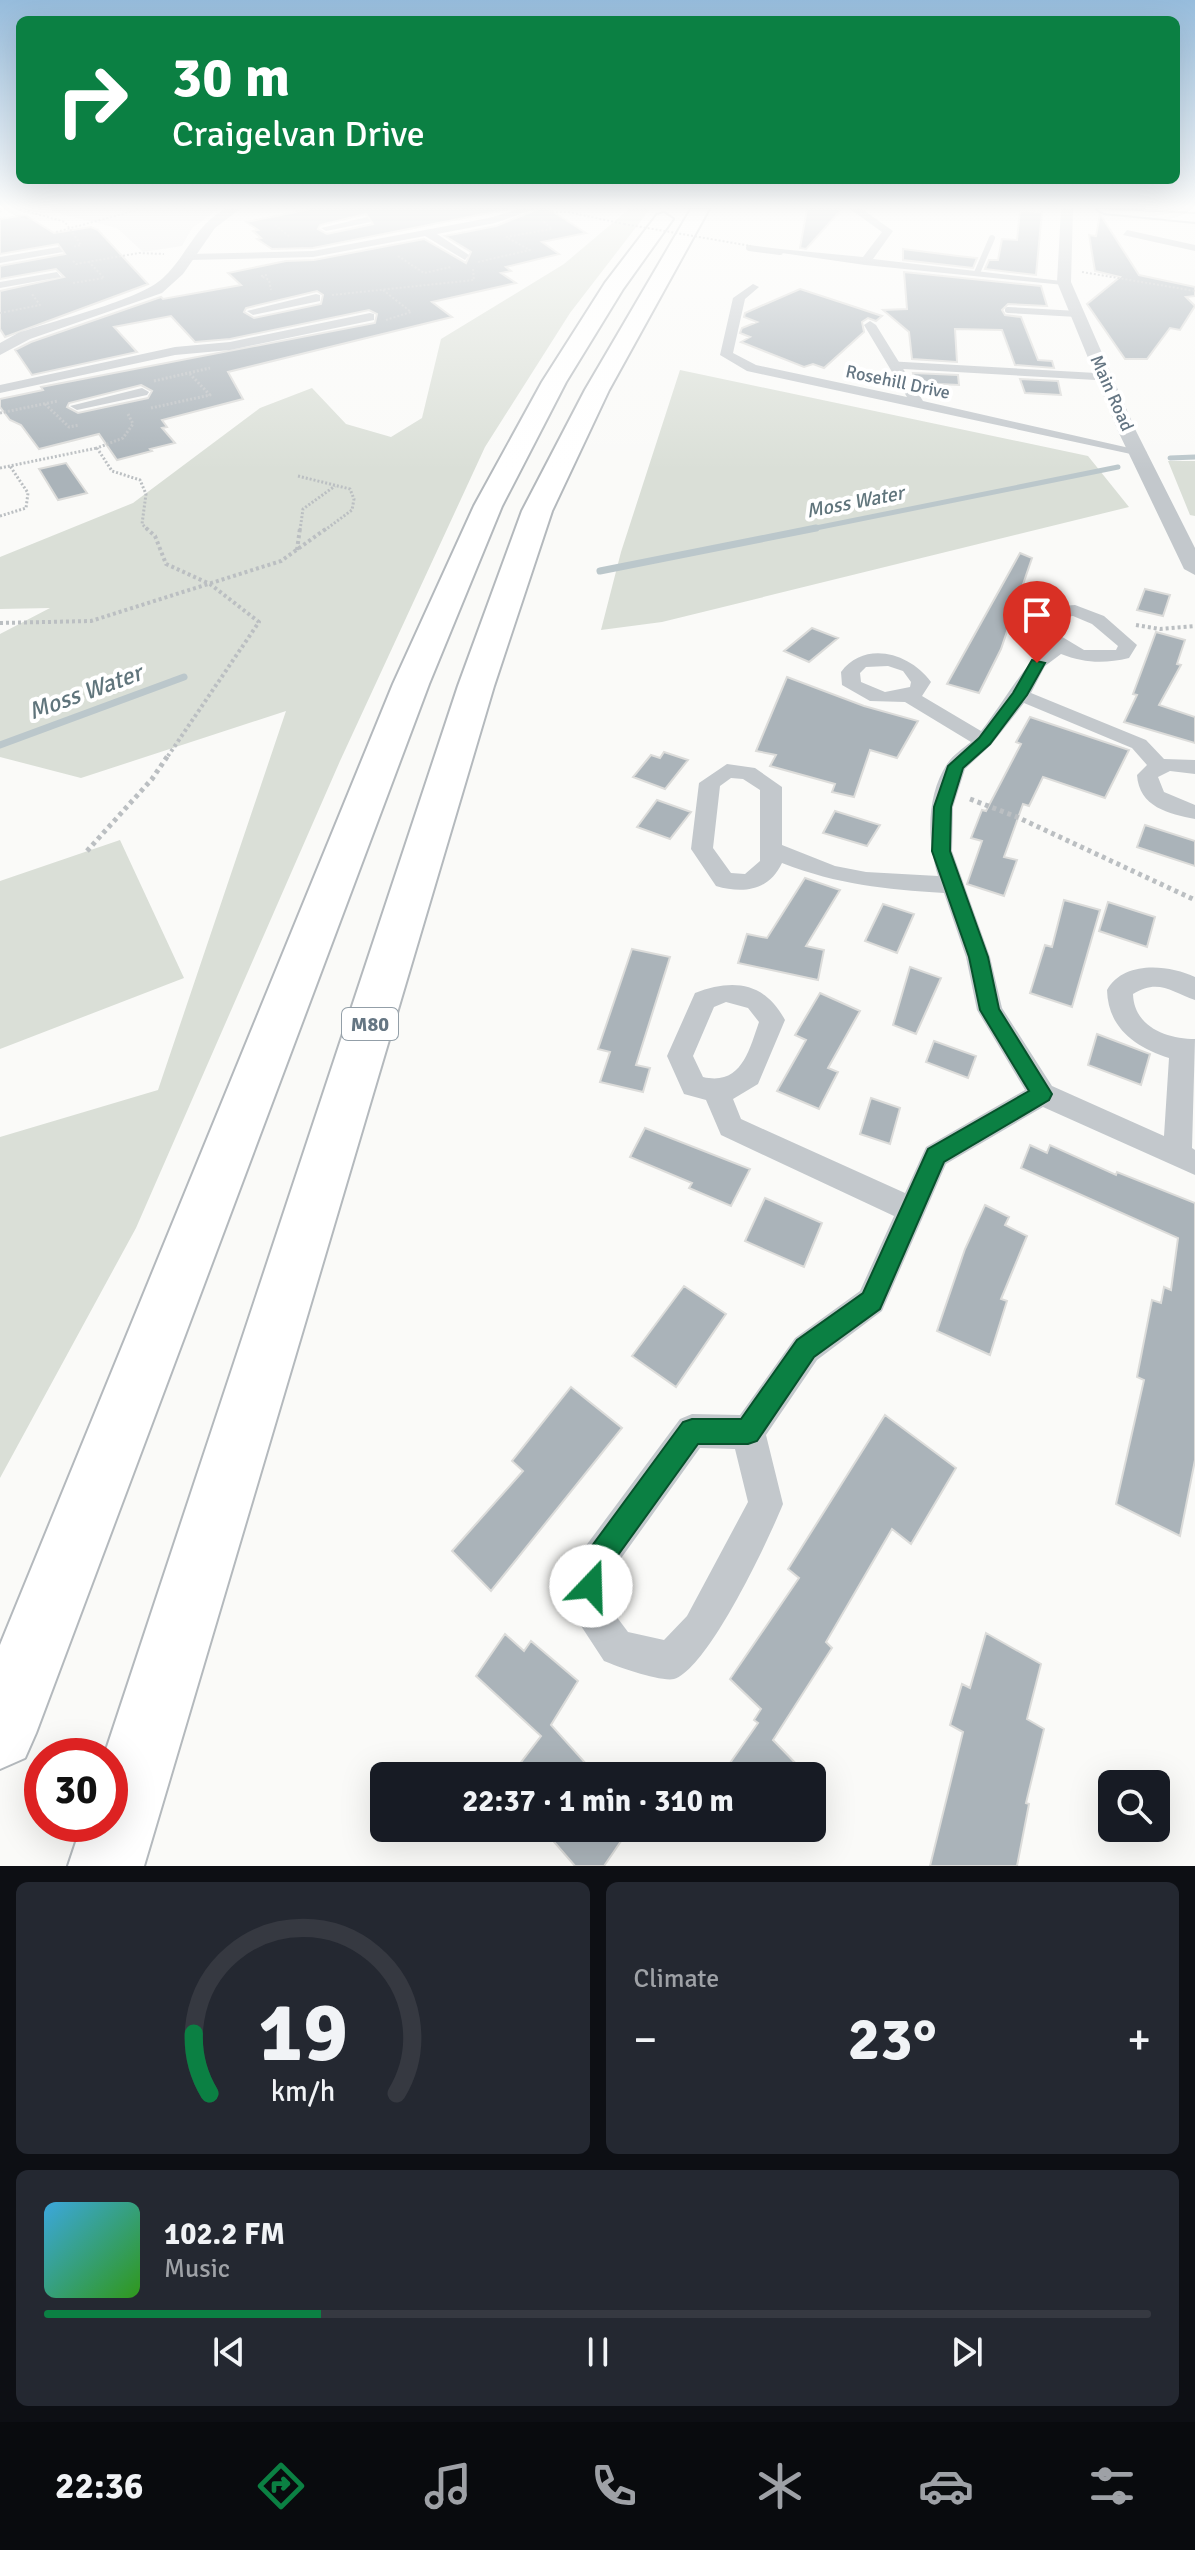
<!DOCTYPE html>
<html lang="en">
<head>
<meta charset="utf-8">
<style>
	:root { --surface:#171b24; --page:#242831; --text:#f1f3f6; --muted:#9ea1a6; --line:#363941; --accent:#0b8043 }
	body { margin:0; font-family:Signika,sans-serif; background:var(--page); color:var(--text); height:100vh; display:flex; flex-direction:column; font-size:30px; white-space:nowrap }
	* { box-sizing:border-box; margin:0 }
	p { font-size:26px; color:var(--muted) }
	.icon { flex:none; width:44px; height:44px; fill:none; stroke:currentColor; stroke-width:2; stroke-linecap:round; stroke-linejoin:round }
	.map { position:relative; height:1866px; overflow:hidden }
	.sheet { display:flex; flex-direction:column; gap:16px; padding:16px; background:#0d0f14; flex:1 }
	.sheet>* { flex:none }
	.hud { position:absolute; left:16px; top:16px; width:1164px; height:168px; border-radius:12px; box-shadow:0 8px 32px #0002; background:#0b8043; color:#fff; overflow:hidden }
	.fabs { position:absolute; left:1098px; top:1770px; display:grid; gap:16px }
	.fabs a { display:grid; place-items:center; width:72px; height:72px; border-radius:12px; background:var(--surface); box-shadow:0 8px 32px #0002; font-size:40px }
	.speed { position:absolute; left:24px; top:1738px; display:flex; gap:16px; font-size:40px; font-weight:700; text-align:center }
	.speed>* { display:grid; place-content:center; width:104px; height:104px; border-radius:50%; background:var(--surface); box-shadow:0 8px 32px #0002; line-height:1 }
	.speed .limit { border:12px solid #d22; background:#fff; color:#111 }
	.pin { position:absolute; display:grid; place-items:center; width:68px; height:68px; color:#fff; margin:-82px -34px; border-radius:50% 50% 50% 0; rotate:-45deg; box-shadow:0 0 8px #0007 }
	.pin .icon { rotate:45deg }
	.me { position:absolute; width:88px; margin:-44px; rotate:21deg; stroke-linejoin:round; filter:drop-shadow(0 0 6px #0008) }
	.turn { display:flex; align-items:center; gap:28px; height:168px; padding:0 24px; font-size:36px }
	.turn .icon { width:104px; height:104px; stroke-width:2.5 }
	.turn b { display:block; font-size:56px; line-height:68px }
	.big { font-size:60px; font-weight:700; line-height:1.1 }
	.sheet .tile { flex:1; display:flex; flex-direction:column; justify-content:center; gap:12px; min-width:0; padding:0 28px; border-radius:12px; background:var(--page) }
	.sheet .dial { align-items:center; gap:0 }
	.dial svg { height:208px; overflow:visible; fill:none; stroke:var(--line); stroke-width:7; stroke-linecap:round; text-anchor:middle }
	.dial text { fill:var(--text); stroke:none }
	.song { display:flex; align-items:center; gap:24px }
	.cover { width:96px; height:96px; border-radius:12px; background:linear-gradient(135deg,hsl(200 70% 55%),hsl(110 70% 35%)) }
	.played { height:8px; border-radius:4px; background:linear-gradient(90deg,var(--accent) 25%,var(--line) 25%) }
	.keys { display:flex; justify-content:space-around; direction:ltr }
	.heat { display:flex; justify-content:space-between; align-items:center; font-size:44px; direction:ltr }
	.sheet .tiles { flex:1; display:grid; gap:16px; grid-template-columns:1fr 1fr }
	.tile:last-child { grid-column:span 2 }
	.trip { position:absolute; left:370px; top:1762px; width:456px; height:80px; border-radius:12px; background:var(--surface); box-shadow:0 8px 32px #0002; font-weight:700; line-height:80px; text-align:center }
	.menu { display:flex; height:128px; justify-content:space-around; align-items:center; background:#090b0e; color:var(--muted) }
	.menu .icon { width:56px; height:56px }
	.menu .current { color:var(--accent) }
	.menu b { font-size:36px; color:var(--text) }
	.map>svg:first-child { display:block }
	.built { fill:#e8e9e9 }
	.green { fill:#dadfd7 }
	.lines { fill:none; stroke-linecap:round; stroke-linejoin:round }
	.stream-far1 { stroke:#bbc7cb; stroke-width:5 }
	.stream { stroke:#bbc7cb; stroke-width:7 }
	.building { fill:#aab3b9; stroke:#dcdcda; stroke-width:2; fill-rule:evenodd }
	.secondary-casing { stroke:#b3babf; stroke-width:4 }
	.motorway-casing { stroke:#b4b9bd; stroke-width:4 }
	.path-far3 { stroke:#bbbfc2; stroke-width:2; stroke-dasharray:2 2; stroke-linecap:butt }
	.path-far2 { stroke:#bbbfc2; stroke-width:3; stroke-dasharray:2 2; stroke-linecap:butt }
	.path-far1 { stroke:#bbbfc2; stroke-width:4; stroke-dasharray:3 3; stroke-linecap:butt }
	.path { stroke:#bbbfc2; stroke-width:5; stroke-dasharray:4 4; stroke-linecap:butt }
	.service-far1 { stroke:#c3c8cc; stroke-width:6 }
	.service { stroke:#c3c8cc; stroke-width:7 }
	.minor { fill:#c3c8cc; fill-rule:evenodd }
	.tertiary { fill:#c3c8cc; fill-rule:evenodd }
	.secondary { fill:#fff; fill-rule:evenodd }
	.motorway { fill:#fff; fill-rule:evenodd }
	.path-bridge { stroke:#bbbfc2; stroke-width:2; stroke-dasharray:2 2; stroke-linecap:butt }
	.route { fill:#0b8043; stroke:#07532c; stroke-width:2 }
	.labels { text-anchor:middle; dominant-baseline:central; stroke-width:8; stroke-linejoin:round; paint-order:stroke }
	.far-street-label { font-size:18px; fill:#657683; stroke:#fff }
	.far-water-label { font-size:20px; font-style:italic; fill:#60757c; stroke:#fff }
	.shield { fill:#fff; stroke:#939fa8; stroke-width:2 }
	.shield-label { font-size:20px; font-weight:bold; fill:#657683 }
	.water-label { font-size:24px; font-style:italic; fill:#60757c; stroke:#fff }
</style>
</head>
<body>
<div class="map">
<svg width="1195" height="1866" viewBox="0 0 1195 1866">
	<rect width="100%" height="100%" fill="#fafaf8"/>
	<path class="built" d="M41,209H219L192,228L182,246L143,252L117,228Z"/>
	<path class="green" d="M629,209H650L570,313L485,447L340,761L136,1228L0,1478V1137L158,1090L286,711L81,778L0,757V634L50,608L0,609V557L133,503L260,408L312,388L346,424L391,437L422,418L441,339L564,264Z
		M680,370L1088,456L1129,507L662,622L601,630L621,552Z
		M1168,461H1195V516L1190,515Z
		M120,840L184,978L0,1049V881Z"/>
	<g class="lines">
		<path class="stream-far1" d="M1170,458L1195,457
			M806,530L1118,467"/>
		<path class="stream" d="M600,571L816,528
			M0,745L184,677"/>
	</g>
	<path class="building" d="M310,209H509L313,248L272,249L257,239L261,238L253,231L258,230L246,222ZM366,214L373,224L327,234L318,229L320,225Z
		M538,209H549L586,233L542,242L559,254L506,267L511,271L501,273L516,283L432,302L452,317L228,372L243,399L162,420L167,427L162,428L175,443L150,449L152,451L117,460L99,434L39,449L21,425L10,420L0,407V399L43,390L41,387L375,323L377,314L369,310L230,339L195,342L171,316L114,327L137,352L32,375L15,350L31,342L161,297L163,299L241,285L228,273L286,261L314,260L424,239L466,263L471,252L445,236L496,226ZM317,291L323,295L321,304L254,318L244,312L246,308ZM141,385L152,391L148,398L78,413L67,407L69,403Z
		M807,209H842L806,249L800,248Z
		M1020,211L1042,212L1036,275L985,269L989,260H998L1002,239L1017,240Z
		M1100,214L1139,275L1195,287V296L1186,297L1195,306L1180,330L1170,328L1147,359H1125L1087,304L1120,277L1095,271L1089,235L1096,236Z
		M25,215L54,233L91,227L98,230L148,284L5,337L0,329V291L64,277L56,269L0,279V266L65,254L58,244L0,254V219Z
		M903,249L958,256L977,258L973,268L903,260Z
		M904,272L1041,286L1047,306L1008,304L1002,310L1005,315L1021,317L1038,360L1052,361L1054,368L1015,365L1002,330L955,329L957,362L912,359L909,332L883,310L907,309Z
		M800,289L846,304L882,316L876,321L868,318L862,322L864,332L824,368L813,364L804,367L741,342L750,337L740,333L742,328L757,322L744,317L745,313Z
		M913,373L958,375L959,385L916,383Z
		M1020,379L1058,381L1061,395L1025,393Z
		M66,463L87,493L58,500L39,469Z
		M1020,553L1032,558L1001,649L979,693L947,684Z
		M1145,589L1170,595L1163,616L1137,610Z
		M812,628L838,638L809,662L784,651Z
		M1156,632L1185,640L1177,664L1181,665L1159,705L1195,717V743L1124,722L1137,695L1133,694Z
		M787,677L864,706L918,721L897,758L870,750L854,797L832,792L835,784L770,766L776,755L756,751Z
		M1030,717L1129,750L1105,798L1043,777L1029,806L1023,804L1004,857L1017,860L1004,896L967,884L982,841L971,838L982,810L986,811L1021,744L1016,742Z
		M664,752L688,760L665,789L633,777L651,755L660,758Z
		M657,800L691,812L670,839L637,827Z
		M835,811L880,825L867,846L823,833Z
		M1145,825L1195,841V866L1137,847Z
		M805,878L840,890L806,946L824,950L818,980L738,963L747,934L767,938Z
		M1064,900L1100,910L1072,1007L1030,993L1045,945L1052,947Z
		M1108,902L1155,917L1147,947L1099,931Z
		M883,904L914,914L897,953L865,941Z
		M632,949L670,957L636,1065L650,1068L643,1092L600,1082L610,1052L598,1049Z
		M910,967L941,978L916,1034L893,1025Z
		M820,993L860,1011L828,1068L838,1072L819,1109L777,1091L806,1040L795,1035Z
		M1097,1034L1150,1054L1141,1085L1088,1065Z
		M934,1041L976,1056L968,1078L926,1062Z
		M871,1098L900,1108L890,1144L860,1134Z
		M645,1128L750,1169L731,1206L689,1188L692,1183L630,1157Z
		M1030,1145L1047,1153L1050,1145L1116,1175L1117,1172L1195,1203V1460L1180,1536L1116,1504L1144,1380L1137,1377L1152,1300L1161,1303L1164,1287L1171,1290L1178,1238L1021,1168Z
		M765,1198L822,1223L804,1267L745,1241Z
		M985,1205L1009,1217L1005,1225L1027,1236L1001,1299L1007,1301L990,1355L937,1331L965,1249Z
		M684,1286L726,1314L676,1387L632,1356Z
		M571,1387L622,1428L491,1591L452,1551L523,1471L512,1461Z
		M885,1415L956,1468L911,1544L892,1529L826,1642L832,1648L773,1740L808,1776H721L758,1723L754,1720L761,1709L730,1679L799,1578L788,1569Z
		M986,1633L1041,1664L1027,1719L1044,1729L1026,1803L1029,1804L1017,1866H930L963,1732L950,1725L962,1684L970,1688Z
		M505,1634L524,1651L531,1641L578,1681L551,1725L597,1776H529L519,1765L541,1736L476,1676Z
		M542,1828H630L604,1866H575Z"/>
	<g class="lines">
		<defs>
			<path id="secondary" d="M1097,209L1195,214V222L1104,213Z"/>
			<path id="motorway" d="M691,209H709L609,390L552,511L494,686L144,1866H68L82,1824H110V1756H104L458,686L522,511L585,390Z
				M664,213L673,219L623,289L566,382L502,506L429,684L36,1733L25,1758L0,1769V1645L393,684L474,506L542,382L605,283L657,215Z"/>
		</defs>
		<use href="#secondary" class="secondary-casing"/>
		<use href="#motorway" class="motorway-casing"/>
		<path class="path-far3" d="M20,209L65,222L81,245L72,247
			M0,211L5,209
			M544,212H568L624,224
			M275,225L290,237
			M56,232L141,209
			M506,237L552,229L541,219
			M398,256L424,273L451,267
			M73,261L76,264L139,253L164,254
			M478,262L530,250L506,237
			M1082,272L1195,291
			M267,275L261,276L269,280L271,290
			M73,283L104,278L89,262
			M383,290L411,312L386,320
			M332,295L474,280L473,269
			M0,313L40,305L32,294"/>
		<path class="path-far2" d="M154,381L210,368
			M45,404L69,427L79,425
			M151,408L210,395L190,374
			M0,413L58,401
			M128,414L133,424L123,438L97,448L112,471L140,480L146,494L142,524L148,530
			M0,468L97,448
			M298,476L350,489L354,499L352,510L325,530
			M0,516L26,508L28,493L10,466
			M300,530L303,509L335,486"/>
		<path class="path-far1" d="M146,528L155,536L166,564L210,584L259,622L168,756
			M297,550L300,528
			M0,623L91,621L281,561L327,528
			M1136,625L1160,629L1195,626"/>
		<path class="path" d="M970,799L1017,817L1195,900
			M87,851L152,779L169,754"/>
		<path class="service-far1" d="M749,248L780,252
			M977,273L992,238
			M1008,310L1077,314"/>
		<path class="service" d="M895,365L1105,377"/>
		<path class="minor" d="M519,209H535L495,223L437,234L469,255L465,260L425,236L313,257L189,260L183,257L189,254L313,251L489,218Z
			M850,209H862L893,231L873,259L1070,282L1064,285L865,265L775,252L780,249L863,257L882,232Z
			M367,217L371,222L326,231L321,228Z
			M1127,230L1195,245V251L1123,235Z
			M59,247L63,252L0,263V257Z
			M57,272L61,277L0,288V282Z
			M753,284L759,287L745,299L733,353L756,365L907,397L864,325L870,321L876,325L923,401L1147,452L1140,456L747,371L720,355L733,298Z
			M316,294L320,295V301L253,315L247,311Z
			M370,313L374,314V320L230,350L175,355L0,393V385L175,347L230,342Z
			M142,388L149,392L147,395L77,410L70,406Z
			M1075,605L1104,616L1137,645L1129,658C1104,664 1084,663 1061,654L1045,666L1031,693L1146,740L1164,759L1195,760V774L1170,771L1158,777L1164,792L1195,805V819C1169,814 1139,807 1137,775L1147,765L1132,748L1024,703L991,745L965,769L953,807L952,851L990,957L1002,1008L1052,1086L1164,1136L1169,1058C1135,1047 1108,1028 1107,990C1124,960 1169,965 1195,977V1000C1172,992 1158,978 1133,994C1134,1027 1167,1039 1195,1039L1192,1148L1195,1150V1175L1043,1107L946,1164L882,1311L817,1360L766,1435L783,1504C769,1539 708,1669 674,1679C661,1682 618,1667 604,1661L570,1609L582,1551L680,1419L692,1414L740,1415L795,1338L860,1291L894,1216L721,1135L706,1100L684,1094L667,1056L695,993C732,979 764,981 785,1020L758,1084L733,1099L741,1119L905,1193L926,1147L1025,1090L977,1010L966,957L944,893C884,889 839,885 782,863C769,891 743,894 716,886L691,849L699,783L727,764L755,768L782,787V845L835,866L866,872L938,876C927,841 926,796 947,764C953,755 963,748 971,742L905,702L870,701L842,685L841,672C865,640 910,653 931,682L922,696L981,731C1003,704 1022,666 1048,646L1031,631C1034,608 1056,607 1075,605ZM1073,616L1092,624L1118,646L1116,650H1084L1049,629L1050,624L1058,618ZM888,666L903,671L911,682L910,687L885,692L861,682L860,673L866,667ZM731,778L743,779L760,790V861L745,874L731,873L713,848L720,786ZM726,1002L748,1008L759,1022C749,1051 741,1086 703,1077L693,1056L714,1007ZM700,1448L735,1449L748,1502L687,1616L664,1640L628,1632L607,1604L612,1571Z"/>
		<path class="tertiary" d="M225,209H240L215,228L183,274L162,293L30,339L0,355V343L18,333C52,321 140,300 163,278C186,257 196,224 225,209Z
			M1061,209H1073L1071,282L1136,431L1195,548V575L1184,569L1118,431L1057,282Z"/>
		<use href="#secondary" class="secondary"/>
		<use href="#motorway" class="motorway"/>
		<path class="path-bridge" d="M624,224L751,246"/>
	</g>
	<linearGradient id="sky" x2="0" y2="1"><stop stop-color="#96bcdc"/><stop offset="0.44" stop-color="#fdfdfc"/><stop offset="1" stop-color="#fdfdfc" stop-opacity="0"/></linearGradient>
	<rect width="1195" height="470" fill="url(#sky)"/>
	<path class="route" d="M1032,660L1045,663L1027,695L990,744L963,768L951,807L950,851L988,957L999,1009L1052,1094L1049,1100L944,1162L880,1309L814,1357L757,1441L748,1444H698L608,1569L601,1596L591,1600L582,1596L578,1586L586,1554L683,1422L692,1419H741L797,1340L863,1293L928,1149L1029,1091L980,1010L969,957L932,851L934,807L948,766L979,738L1013,693Z"/>
	<g class="labels">
		<g class="far-street-label">
			<text transform="translate(898 382) rotate(12)">Rosehill Drive</text>
			<text transform="translate(1112 393) rotate(66)">Main Road</text>
		</g>
		<g class="far-water-label">
			<text transform="translate(855 502) rotate(-11)">Moss Water</text>
		</g>
		<rect class="shield" x="342" y="1008" width="56" height="32" rx="6"/>
		<g class="shield-label">
			<text x="370" y="1024">M80</text>
		</g>
		<g class="water-label">
			<text transform="translate(85 692) rotate(-20)">Moss Water</text>
		</g>
	</g>
</svg>
<div class="fabs">
<a><svg class="icon" aria-label="search" viewBox="0 0 24 24"><circle cx="10" cy="10" r="6"/><path d="M15 15l6 6"/></svg></a>
</div>
<div class="speed"><div class="limit">30</div></div>
<div class="pin" style="left:1037px;top:663px;background:#d93025"><svg class="icon" aria-label="arrive" viewBox="0 0 24 24"><path d="M6 21V4h12l-3 4 3 4H6"/></svg></div>
<svg class="me" style="left:591px;top:1586px" viewBox="-20 -20 40 40"><circle r="19" fill="#fff"/><path d="M0-13L10 11 0 6-10 11z" fill="#0b8043"/></svg>
<div class="trip">22:37 · 1 min · 310 m</div>
<div class="hud">
<div class="turn"><svg class="icon" aria-label="right" viewBox="0 0 24 24"><path d="M7 20v-9h11M14 6l5 5-5 5"/></svg><div><b>30 m</b>Craigelvan Drive</div></div>
</div>
</div>
<section class="sheet">
<div class="tiles">
<div class="tile dial"><svg viewBox="0 0 100 80">
<path d="M14 69A42 42 0 1 1 86 69"/>
<path d="M14 69A42 42 0 0 1 8 46" stroke="#0b8043"/>
<text x="50" y="56" font-size="32" font-weight="700">19</text>
<text x="50" y="72" font-size="11">km/h</text>
</svg></div>
<div class="tile"><p>Climate</p>
<div class="heat"><a>−</a><b class="big">23°</b><a>+</a></div>
</div>
<div class="tile">
<div class="song"><i class="cover"></i><div><b>102.2 FM</b><p>Music</p></div></div>
<div class="played"></div>
<div class="keys"><svg class="icon" aria-label="previous" viewBox="0 0 24 24"><path d="M18 5L8 12l10 7zM5 5v14"/></svg><svg class="icon" aria-label="pause" viewBox="0 0 24 24"><path d="M8 5v14M16 5v14"/></svg><svg class="icon" aria-label="next" viewBox="0 0 24 24"><path d="M6 5l10 7-10 7zM19 5v14"/></svg></div>
</div>
</div>
</section>
<nav class="menu">
<b>22:36</b>
<svg class="icon current" aria-label="directions" viewBox="0 0 24 24"><path d="M12 3l9 9-9 9-9-9zM9 14v-3h6M13 9l2 2-2 2"/></svg>
<svg class="icon" aria-label="music" viewBox="0 0 24 24"><path d="M9 18V5l10-2v13"/><circle cx="6" cy="18" r="3"/><circle cx="16" cy="16" r="3"/></svg>
<svg class="icon" aria-label="phone" viewBox="0 0 24 24"><path d="M5 4h4l2 5-3 2q2 4 5 5l2-3 5 2v4C11 20 4 13 5 4z"/></svg>
<svg class="icon" aria-label="climate" viewBox="0 0 24 24"><path d="M12 3v18M4 7l16 10M4 17L20 7"/></svg>
<svg class="icon" aria-label="car" viewBox="0 0 24 24"><path d="M5 17H2v-5l4-1 3-4h7l3 4 3 1v5h-3M9 17h6M6 11h13"/><circle cx="7" cy="17" r="2"/><circle cx="17" cy="17" r="2"/></svg>
<svg class="icon" aria-label="filters" viewBox="0 0 24 24"><path d="M4 7h16M4 17h16"/><circle cx="9" cy="7" r="2"/><circle cx="15" cy="17" r="2"/></svg>
</nav>
</body>
</html>
